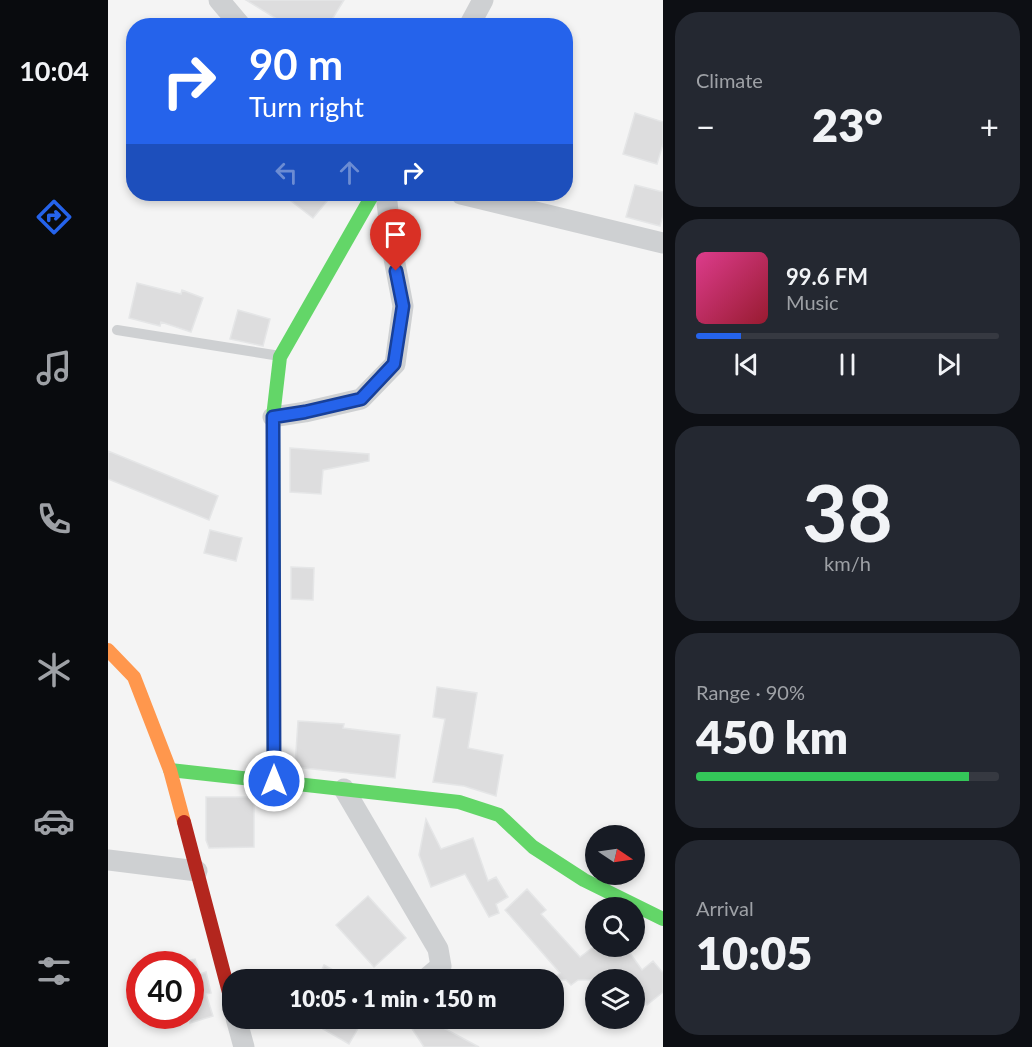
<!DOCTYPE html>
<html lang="en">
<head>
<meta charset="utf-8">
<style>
	:root { --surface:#171b24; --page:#242831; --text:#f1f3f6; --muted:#9ea1a6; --line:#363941; --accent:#2563eb }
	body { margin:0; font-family:Lato,sans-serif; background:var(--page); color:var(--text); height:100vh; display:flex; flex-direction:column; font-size:22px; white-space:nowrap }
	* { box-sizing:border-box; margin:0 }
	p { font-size:20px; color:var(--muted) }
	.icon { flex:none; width:33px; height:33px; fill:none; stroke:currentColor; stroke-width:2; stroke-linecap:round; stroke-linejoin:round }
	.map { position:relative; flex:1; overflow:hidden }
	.drawer { display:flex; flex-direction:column; gap:12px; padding:12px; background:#0d0f14; width:369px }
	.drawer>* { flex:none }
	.hud { position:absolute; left:18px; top:18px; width:447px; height:183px; border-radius:24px; box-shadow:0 3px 9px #0003; background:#2563eb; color:#fff; overflow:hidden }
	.needle { width:39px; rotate:103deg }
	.tools { position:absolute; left:477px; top:825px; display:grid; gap:12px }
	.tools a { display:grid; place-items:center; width:60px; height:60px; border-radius:50%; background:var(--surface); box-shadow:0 3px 9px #0003; font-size:30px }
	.speed { position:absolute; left:18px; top:951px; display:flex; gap:12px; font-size:30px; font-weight:700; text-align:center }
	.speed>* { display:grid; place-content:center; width:78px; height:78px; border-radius:50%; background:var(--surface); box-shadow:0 3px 9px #0003; line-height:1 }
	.speed .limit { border:9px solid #d22; background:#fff; color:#111 }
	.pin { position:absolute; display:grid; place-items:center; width:51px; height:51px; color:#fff; margin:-62px -26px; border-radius:50% 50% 50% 0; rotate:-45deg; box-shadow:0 0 6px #0007 }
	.pin .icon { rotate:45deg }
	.me { position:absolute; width:66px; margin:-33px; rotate:0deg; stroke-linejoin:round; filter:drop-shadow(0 0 4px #0008) }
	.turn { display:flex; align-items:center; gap:21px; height:126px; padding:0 24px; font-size:27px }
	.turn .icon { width:78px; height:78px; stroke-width:2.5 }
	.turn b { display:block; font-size:42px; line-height:51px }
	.lanes { display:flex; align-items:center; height:57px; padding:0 24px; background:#0003; justify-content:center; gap:30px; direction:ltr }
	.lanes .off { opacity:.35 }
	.big { font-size:45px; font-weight:800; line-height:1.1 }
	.drawer .widget { flex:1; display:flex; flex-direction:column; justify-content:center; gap:9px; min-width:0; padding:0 21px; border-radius:24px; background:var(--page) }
	.drawer .dial { align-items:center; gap:0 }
	.dial b { font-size:78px; line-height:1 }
	.song { display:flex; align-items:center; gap:18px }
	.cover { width:72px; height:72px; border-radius:9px; background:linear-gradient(135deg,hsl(330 70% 55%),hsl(350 70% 35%)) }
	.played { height:6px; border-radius:3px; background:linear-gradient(90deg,var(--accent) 15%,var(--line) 15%) }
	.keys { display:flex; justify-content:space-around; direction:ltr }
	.heat { display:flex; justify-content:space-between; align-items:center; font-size:33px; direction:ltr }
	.charge { height:9px; border-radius:4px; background:linear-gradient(90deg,#34c759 90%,var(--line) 0) }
	.trip { position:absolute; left:114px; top:969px; width:342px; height:60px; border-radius:24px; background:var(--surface); box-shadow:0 3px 9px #0003; font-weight:800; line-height:60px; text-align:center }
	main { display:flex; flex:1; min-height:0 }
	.menu { display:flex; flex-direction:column; width:108px; justify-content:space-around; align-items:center; background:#090b0e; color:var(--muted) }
	.menu .icon { width:42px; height:42px }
	.menu .on { color:var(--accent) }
	.menu b { font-size:27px; color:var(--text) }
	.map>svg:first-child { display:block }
	.building { fill:#ddddde; stroke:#e5e6e7; stroke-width:1.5 }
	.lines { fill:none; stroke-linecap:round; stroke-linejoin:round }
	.lane { stroke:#ced0d2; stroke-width:10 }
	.street { stroke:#ced0d2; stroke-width:21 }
	.fast { stroke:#63d668; stroke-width:14 }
	.slow { stroke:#ff974d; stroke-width:14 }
	.jam { stroke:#b3261e; stroke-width:14 }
	.route-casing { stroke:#184099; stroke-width:15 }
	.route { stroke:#2563eb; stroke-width:10 }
</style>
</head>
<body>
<main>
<nav class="menu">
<b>10:04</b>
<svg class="icon on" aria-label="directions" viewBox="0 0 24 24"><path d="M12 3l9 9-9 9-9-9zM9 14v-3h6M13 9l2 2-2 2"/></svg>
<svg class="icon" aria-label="music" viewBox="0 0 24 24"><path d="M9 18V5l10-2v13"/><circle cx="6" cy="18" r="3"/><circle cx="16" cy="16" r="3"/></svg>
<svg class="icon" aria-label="phone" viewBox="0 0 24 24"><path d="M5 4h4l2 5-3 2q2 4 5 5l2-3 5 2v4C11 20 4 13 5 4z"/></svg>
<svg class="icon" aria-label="climate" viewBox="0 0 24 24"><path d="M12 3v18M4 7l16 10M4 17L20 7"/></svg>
<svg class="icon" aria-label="car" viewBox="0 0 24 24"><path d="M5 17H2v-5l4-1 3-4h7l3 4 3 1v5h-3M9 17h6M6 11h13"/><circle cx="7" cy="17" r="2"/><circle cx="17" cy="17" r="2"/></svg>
<svg class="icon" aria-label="filters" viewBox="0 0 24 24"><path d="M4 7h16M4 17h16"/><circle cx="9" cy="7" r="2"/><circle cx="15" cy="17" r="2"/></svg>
</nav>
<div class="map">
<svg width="555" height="1047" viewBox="0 0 555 1047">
	<rect width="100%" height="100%" fill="#f4f4f4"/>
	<path class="building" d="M138,0H236L220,26H180Z
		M527,113L555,122V144L549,164L515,154Z
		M527,185L555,192V215L552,226L518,217Z
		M174,194H225L205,218Z
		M29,283L73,294L74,290L95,298L83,332L53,322L52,326L21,318Z
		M130,310L162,319L155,346L122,339Z
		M182,448L261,454V461L215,470L213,494L182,492Z
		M0,451L110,496L101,520L0,479Z
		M102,530L134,538L128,561L96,553Z
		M183,567L206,568L205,600L183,599Z
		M329,687L369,693L360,748L395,755L388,796L356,786L325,782L337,719L325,717Z
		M190,721L236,724L235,728L292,735L287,778L187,767Z
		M98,797H146V847L101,848L98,840Z
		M318,819L333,849L365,838L380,881L388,877L400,897L388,904L391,913L381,917L357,874L323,887L311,855Z
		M419,889L438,910L433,914L472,957L487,946H517L534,970L545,961L555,973V992L539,1005L526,990V980H470L463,985L458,980H443L452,973L397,910Z
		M260,896L298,938L266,967L228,925Z
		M87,959L92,974L98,972L103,993L98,994L105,1016L82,1023V960Z
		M216,965L243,980H209Z
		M221,1018H256L241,1044L215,1029Z
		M297,1018H317L371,1047H316Z"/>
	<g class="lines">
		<path class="lane" d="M9,330L172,356"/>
		<path class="street" d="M111,0L133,26
			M361,26L375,0
			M353,194L555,243
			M165,417L197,412L253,399L287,364L295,306L285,253L278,194
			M236,789L330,949L333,966L320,977
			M0,860L89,871
			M128,1018L136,1047"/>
		<path class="fast" d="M62,770L351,802L391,815L425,847L476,880L555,919
			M166,781L165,417L172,357L265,194"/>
		<path class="slow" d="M0,650L26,677L62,770L76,822"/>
		<path class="jam" d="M76,822L124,1004"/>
	</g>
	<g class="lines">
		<defs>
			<path id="route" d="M166,781L165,417L197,412L253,399L286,364L295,306L288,271"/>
		</defs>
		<use href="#route" class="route-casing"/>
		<use href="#route" class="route"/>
	</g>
</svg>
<div class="tools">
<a><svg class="needle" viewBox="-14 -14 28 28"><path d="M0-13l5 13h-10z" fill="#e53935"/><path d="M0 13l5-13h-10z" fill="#9ea1a6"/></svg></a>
<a><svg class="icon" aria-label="search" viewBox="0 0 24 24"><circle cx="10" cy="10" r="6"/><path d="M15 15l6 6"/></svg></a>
<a><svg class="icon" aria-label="layers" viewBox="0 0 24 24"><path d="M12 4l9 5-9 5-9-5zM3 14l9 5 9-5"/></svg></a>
</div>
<div class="speed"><div class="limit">40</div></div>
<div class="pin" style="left:288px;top:271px;background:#d93025"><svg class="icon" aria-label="arrive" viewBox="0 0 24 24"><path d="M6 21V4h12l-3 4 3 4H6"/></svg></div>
<svg class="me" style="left:166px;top:781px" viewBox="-20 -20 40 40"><circle r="17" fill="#2563eb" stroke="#fff" stroke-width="3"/><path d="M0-11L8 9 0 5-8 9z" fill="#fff"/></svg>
<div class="trip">10:05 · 1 min · 150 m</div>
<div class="hud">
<div class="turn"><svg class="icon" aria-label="right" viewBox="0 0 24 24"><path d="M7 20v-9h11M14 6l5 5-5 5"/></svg><div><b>90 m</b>Turn right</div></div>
<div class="lanes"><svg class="icon off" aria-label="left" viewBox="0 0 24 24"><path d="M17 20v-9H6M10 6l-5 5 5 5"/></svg><svg class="icon off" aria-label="ahead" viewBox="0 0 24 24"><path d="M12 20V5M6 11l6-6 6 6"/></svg><svg class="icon" aria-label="right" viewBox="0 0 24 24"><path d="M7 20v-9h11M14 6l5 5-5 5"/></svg></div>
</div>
</div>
<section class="drawer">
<div class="widget"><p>Climate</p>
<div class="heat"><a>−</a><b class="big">23°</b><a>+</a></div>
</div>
<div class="widget">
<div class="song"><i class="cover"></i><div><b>99.6 FM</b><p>Music</p></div></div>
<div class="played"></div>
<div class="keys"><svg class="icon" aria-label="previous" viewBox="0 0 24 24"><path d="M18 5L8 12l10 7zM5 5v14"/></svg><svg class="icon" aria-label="pause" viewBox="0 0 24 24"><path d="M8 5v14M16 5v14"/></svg><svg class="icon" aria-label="next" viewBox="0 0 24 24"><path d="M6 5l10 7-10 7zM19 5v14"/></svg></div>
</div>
<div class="widget dial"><b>38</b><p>km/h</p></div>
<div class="widget"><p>Range · 90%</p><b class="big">450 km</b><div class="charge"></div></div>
<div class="widget"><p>Arrival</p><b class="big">10:05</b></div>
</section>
</main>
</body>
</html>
